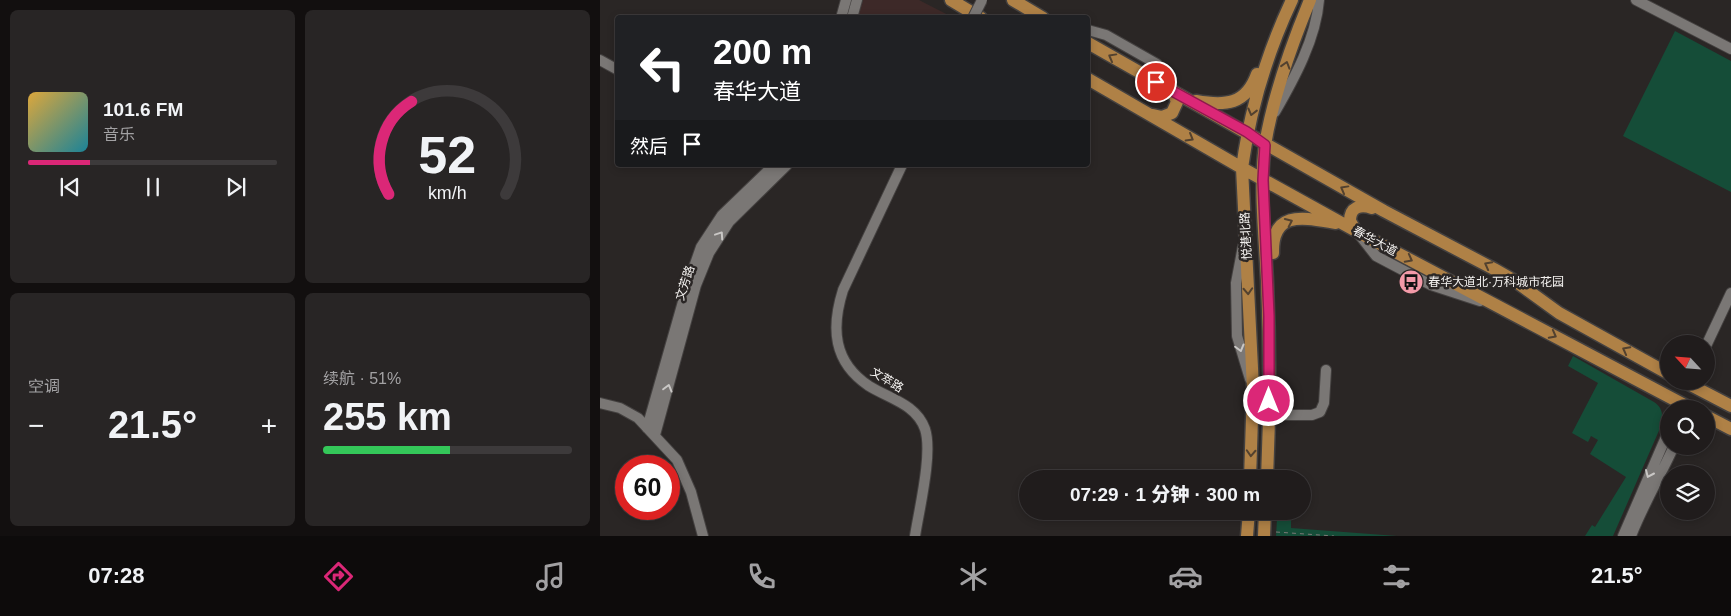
<!DOCTYPE html>
<html lang="zh">
<head>
<meta charset="utf-8">
<style>
	:root { --surface:#201c1c; --page:#282525; --text:#f1f3f6; --muted:#a2a1a3; --line:#3d3a3b; --accent:#db2777 }
	body { margin:0; font-family:Arial,"Noto Sans SC",sans-serif; background:var(--page); color:var(--text); height:100vh; display:flex; flex-direction:column; font-size:19px; white-space:nowrap }
	* { box-sizing:border-box; margin:0 }
	p { font-size:16px; color:var(--muted) }
	.icon { flex:none; width:28px; height:28px; fill:none; stroke:currentColor; stroke-width:2; stroke-linecap:round; stroke-linejoin:round }
	.map { position:relative; flex:1; overflow:hidden }
	.details { display:flex; flex-direction:column; gap:10px; padding:10px; background:#120f0f; width:600px }
	.details>* { flex:none }
	.hud { position:absolute; left:15px; top:15px; width:475px; height:152px; border-radius:5px; box-shadow:0 2px 8px #0003,0 0 0 1px var(--line); background:#202124; color:#fff; overflow:hidden }
	.needle { width:32px; rotate:296deg }
	.tools { position:absolute; left:1060px; top:335px; display:grid; gap:10px }
	.tools a { display:grid; place-items:center; width:55px; height:55px; border-radius:50%; background:var(--surface); box-shadow:0 2px 8px #0003,0 0 0 1px var(--line); font-size:25px }
	.speed { position:absolute; left:15px; top:455px; display:flex; gap:10px; font-size:25px; font-weight:700; text-align:center }
	.speed>* { display:grid; place-content:center; width:65px; height:65px; border-radius:50%; background:var(--surface); box-shadow:0 2px 8px #0003,0 0 0 1px var(--line); line-height:1 }
	.speed .limit { border:8px solid #d22; background:#fff; color:#111 }
	.pin { position:absolute; display:grid; place-items:center; width:42px; height:42px; color:#fff; margin:-21px; border:2px solid #fff; border-radius:50%; box-shadow:0 1px 5px #0007 }
	.me { position:absolute; width:55px; margin:-28px; rotate:0deg; stroke-linejoin:round; filter:drop-shadow(0 0 4px #0008) }
	.turn { display:flex; align-items:center; gap:18px; height:105px; padding:0 15px; font-size:22px }
	.turn .icon { width:65px; height:65px; stroke-width:2.5 }
	.turn b { display:block; font-size:35px; line-height:42px }
	.then { display:flex; align-items:center; height:48px; padding:0 15px; background:#0003; gap:10px; font-size:19px }
	.big { font-size:38px; font-weight:800; line-height:1.1 }
	.details .tile { flex:1; display:flex; flex-direction:column; justify-content:center; gap:8px; min-width:0; padding:0 18px; border-radius:8px; background:var(--page) }
	.details .dial { align-items:center; gap:0 }
	.dial svg { height:130px; overflow:visible; fill:none; stroke:var(--line); stroke-width:7; stroke-linecap:round; text-anchor:middle }
	.dial text { fill:var(--text); stroke:none }
	.song { display:flex; align-items:center; gap:15px }
	.cover { width:60px; height:60px; border-radius:8px; background:linear-gradient(135deg,hsl(40 70% 55%),hsl(190 70% 35%)) }
	.played { height:5px; border-radius:2px; background:linear-gradient(90deg,var(--accent) 25%,var(--line) 25%) }
	.keys { display:flex; justify-content:space-around; direction:ltr }
	.heat { display:flex; justify-content:space-between; align-items:center; font-size:28px; direction:ltr }
	.charge { height:8px; border-radius:4px; background:linear-gradient(90deg,#34c759 51%,var(--line) 0) }
	.details .tiles { flex:1; display:grid; gap:10px; grid-template-columns:repeat(2,1fr) }
	.trip { position:absolute; left:419px; top:470px; width:292px; height:50px; border-radius:25px; background:var(--surface); box-shadow:0 2px 8px #0003,0 0 0 1px var(--line); font-weight:800; line-height:50px; text-align:center }
	.menu { display:flex; height:80px; justify-content:space-around; align-items:center; background:#0d0b0b; color:var(--muted) }
	.menu .icon { width:35px; height:35px }
	.menu .selected { color:var(--accent) }
	.menu b { font-size:22px; color:var(--text) }
	main { display:flex; flex:1; min-height:0 }
	.map>svg:first-child { display:block }
	.commercial { fill:#3d2928 }
	.green { fill:#154d38 }
	.lines { fill:none; stroke-linecap:round; stroke-linejoin:round }
	.minor-casing { stroke:#444140; stroke-width:12 }
	.major-casing { stroke:#444140; stroke-width:15 }
	.path { stroke:#7c7977; stroke-width:1; stroke-dasharray:4 4; stroke-linecap:butt }
	.minor { stroke:#7a7775; stroke-width:10 }
	.major { stroke:#af8146; stroke-width:12 }
	.minor-bridge-casing { stroke:#444140; stroke-width:12; stroke-linecap:butt }
	.minor-bridge { stroke:#7a7775; stroke-width:10 }
	.oneway { stroke:#52412f }
	.oneway2 { stroke:#c9c7c5 }
	.route-casing { stroke:#8e194d; stroke-width:12 }
	.route { stroke:#db2777; stroke-width:9 }
	.labels { text-anchor:middle; dominant-baseline:central; stroke-width:5; stroke-linejoin:round; paint-order:stroke }
	.street-label { font-size:12px; fill:#f4f2f0; stroke:#2a2625 }
	.poi-label { font-size:12px; fill:#f4f2f0; stroke:#2a2625; text-anchor:start }
</style>
</head>
<body>
<main>
<section class="details">
<div class="tiles">
<div class="tile">
<div class="song"><i class="cover"></i><div><b>101.6 FM</b><p>音乐</p></div></div>
<div class="played"></div>
<div class="keys"><svg class="icon" aria-label="previous" viewBox="0 0 24 24"><path d="M18 5L8 12l10 7zM5 5v14"/></svg><svg class="icon" aria-label="pause" viewBox="0 0 24 24"><path d="M8 5v14M16 5v14"/></svg><svg class="icon" aria-label="next" viewBox="0 0 24 24"><path d="M6 5l10 7-10 7zM19 5v14"/></svg></div>
</div>
<div class="tile dial"><svg viewBox="0 0 100 80">
<path d="M14 69A42 42 0 1 1 86 69"/>
<path d="M14 69A42 42 0 0 1 28 12" stroke="#db2777"/>
<text x="50" y="56" font-size="32" font-weight="700">52</text>
<text x="50" y="72" font-size="11">km/h</text>
</svg></div>
<div class="tile"><p>空调</p>
<div class="heat"><a>−</a><b class="big">21.5°</b><a>+</a></div>
</div>
<div class="tile"><p>续航 · 51%</p><b class="big">255 km</b><div class="charge"></div></div>
</div>
</section>
<div class="map">
<svg width="1131" height="536" viewBox="0 0 1131 536">
	<rect width="100%" height="100%" fill="#2a2625"/>
	<path class="commercial" d="M263,0H319L352,17L257,18Z"/>
	<path class="green" d="M1075,31L1131,61V192L1023,136Z
		M973,356L1054,402C1063,408 1063,415 1061,426L1013,536H985L992,525L995,527L1026,477L990,454L998,440L991,436L988,442L972,433L998,383L968,366Z
		M677,519H691V528L797,536H676Z"/>
	<g class="lines">
		<defs>
			<path id="minor" d="M1036,0L1131,49
				M241,18L246,0
				M252,18L257,0
				M488,30L506,35L557,64L561,69L573,91
				M0,60L18,70
				M675,112C694,79 716,39 719,0
				M302,165L243,290C231,328 233,362 269,386C290,399 316,404 325,429C333,453 319,510 315,536
				M758,233L776,256L831,285L880,301
				M643,246L636,283L637,336L650,379
				M1106,346L1131,293
				M0,403L20,408L38,418L77,460L91,492L103,536
				M669,415H712L720,412L724,403L726,370
				M47,428L88,284L101,247L122,215L174,165
				M55,435L96,285L109,253L129,222L187,165
				M1023,536L1069,430
				M1031,536C1043,505 1060,477 1074,446"/>
			<path id="major" d="M351,0L381,18
				M413,0L443,18
				M488,43L784,211L894,269L915,281L959,313L1069,374
				M488,79L642,168L767,237L1092,409
				M596,101C625,106 646,105 657,74
				M553,115L562,117L572,113L577,102L573,91
				M755,230L750,221C750,207 760,204 772,208
				M673,253C672,209 705,218 736,223
				M1083,381L1131,406
				M1106,416L1131,429
				M650,479L653,388L642,168C650,110 667,53 692,0
				M667,479C670,413 670,347 667,281C665,237 659,189 665,145C673,96 691,46 710,0
				M647,536L649,511
				M664,536L665,511"/>
		</defs>
		<use href="#minor" class="minor-casing"/>
		<use href="#major" class="major-casing"/>
		<path class="path" d="M676,532L734,536"/>
		<use href="#minor" class="minor"/>
		<use href="#major" class="major"/>
		<defs>
			<path id="minor-bridge" d="M373,18L382,0"/>
		</defs>
		<use href="#minor-bridge" class="minor-bridge-casing"/>
		<use href="#minor-bridge" class="minor-bridge"/>
	</g>
	<defs><path id="oneway-chevron" d="M-2-3.5L2.5 0L-2 3.5" fill="none" stroke-width="1.6" stroke-linecap="round" stroke-linejoin="round" transform="scale(1.25)"/></defs>
	<g class="oneway">
		<use href="#oneway-chevron" transform="translate(512 57) rotate(-151)"/>
		<use href="#oneway-chevron" transform="translate(686 65) rotate(-73)"/>
		<use href="#oneway-chevron" transform="translate(652 112) rotate(104)"/>
		<use href="#oneway-chevron" transform="translate(590 138) rotate(30)"/>
		<use href="#oneway-chevron" transform="translate(744 189) rotate(-151)"/>
		<use href="#oneway-chevron" transform="translate(689 222) rotate(-25)"/>
		<use href="#oneway-chevron" transform="translate(809 259) rotate(28)"/>
		<use href="#oneway-chevron" transform="translate(888 265) rotate(-152)"/>
		<use href="#oneway-chevron" transform="translate(648 291) rotate(87)"/>
		<use href="#oneway-chevron" transform="translate(953 335) rotate(28)"/>
		<use href="#oneway-chevron" transform="translate(1026 350) rotate(-152)"/>
		<use href="#oneway-chevron" transform="translate(651 453) rotate(93)"/>
	</g>
	<g class="oneway2">
		<use href="#oneway-chevron" transform="translate(120 235) rotate(-56)"/>
		<use href="#oneway-chevron" transform="translate(640 348) rotate(75)"/>
		<use href="#oneway-chevron" transform="translate(68 388) rotate(-75)"/>
		<use href="#oneway-chevron" transform="translate(1049 474) rotate(114)"/>
	</g>
	<g class="lines">
		<defs>
			<path id="route" d="M556,82L647,132L665,145L663,180L669,316V401"/>
		</defs>
		<use href="#route" class="route-casing"/>
		<use href="#route" class="route"/>
	</g>
	<defs>
		<symbol id="bus-disc" viewBox="-11 -11 22 22"><circle r="9.5" fill="#f39aa8" stroke="#2a2625"/><path d="M-5-6H5V4H4V6H2V4H-2V6H-4V4H-5ZM-3.5-4V0h7V-4ZM-3.5 1.2v1.5H-2V1.2ZM2 1.2v1.5H3.5V1.2Z" fill="#111"/></symbol>
	</defs>
	<g fill-rule="evenodd">
		<use href="#bus-disc" x="797" y="268" width="28" height="28"/>
	</g>
	<g class="labels">
		<g class="street-label">
			<text transform="translate(646 236) rotate(-93)">悦港北路</text>
			<text transform="translate(775 241) rotate(28)">春华大道</text>
			<text transform="translate(85 283) rotate(-72)">文芳路</text>
			<text transform="translate(287 380) rotate(31)">文萃路</text>
		</g>
		<g class="poi-label">
			<text x="828" y="282">春华大道北·万科城市花园</text>
		</g>
	</g>
</svg>
<div class="tools">
<a><svg class="needle" viewBox="-14 -14 28 28"><path d="M0-13l5 13h-10z" fill="#e53935"/><path d="M0 13l5-13h-10z" fill="#a2a1a3"/></svg></a>
<a><svg class="icon" aria-label="search" viewBox="0 0 24 24"><circle cx="10" cy="10" r="6"/><path d="M15 15l6 6"/></svg></a>
<a><svg class="icon" aria-label="layers" viewBox="0 0 24 24"><path d="M12 4l9 5-9 5-9-5zM3 14l9 5 9-5"/></svg></a>
</div>
<div class="speed"><div class="limit">60</div></div>
<div class="pin" style="left:556px;top:82px;background:#d93025"><svg class="icon" aria-label="arrive" viewBox="0 0 24 24"><path d="M6 21V4h12l-3 4 3 4H6"/></svg></div>
<svg class="me" style="left:669px;top:401px" viewBox="-20 -20 40 40"><circle r="17" fill="#db2777" stroke="#fff" stroke-width="3"/><path d="M0-11L8 9 0 5-8 9z" fill="#fff"/></svg>
<div class="trip">07:29 · 1 分钟 · 300 m</div>
<div class="hud">
<div class="turn"><svg class="icon" aria-label="left" viewBox="0 0 24 24"><path d="M17 20v-9H6M10 6l-5 5 5 5"/></svg><div><b>200 m</b>春华大道</div></div>
<div class="then">然后<svg class="icon" aria-label="arrive" viewBox="0 0 24 24"><path d="M6 21V4h12l-3 4 3 4H6"/></svg></div>
</div>
</div>
</main>
<nav class="menu">
<b>07:28</b>
<svg class="icon selected" aria-label="directions" viewBox="0 0 24 24"><path d="M12 3l9 9-9 9-9-9zM9 14v-3h6M13 9l2 2-2 2"/></svg>
<svg class="icon" aria-label="music" viewBox="0 0 24 24"><path d="M9 18V5l10-2v13"/><circle cx="6" cy="18" r="3"/><circle cx="16" cy="16" r="3"/></svg>
<svg class="icon" aria-label="phone" viewBox="0 0 24 24"><path d="M5 4h4l2 5-3 2q2 4 5 5l2-3 5 2v4C11 20 4 13 5 4z"/></svg>
<svg class="icon" aria-label="climate" viewBox="0 0 24 24"><path d="M12 3v18M4 7l16 10M4 17L20 7"/></svg>
<svg class="icon" aria-label="car" viewBox="0 0 24 24"><path d="M5 17H2v-5l4-1 3-4h7l3 4 3 1v5h-3M9 17h6M6 11h13"/><circle cx="7" cy="17" r="2"/><circle cx="17" cy="17" r="2"/></svg>
<svg class="icon" aria-label="filters" viewBox="0 0 24 24"><path d="M4 7h16M4 17h16"/><circle cx="9" cy="7" r="2"/><circle cx="15" cy="17" r="2"/></svg>
<b>21.5°</b>
</nav>
</body>
</html>
